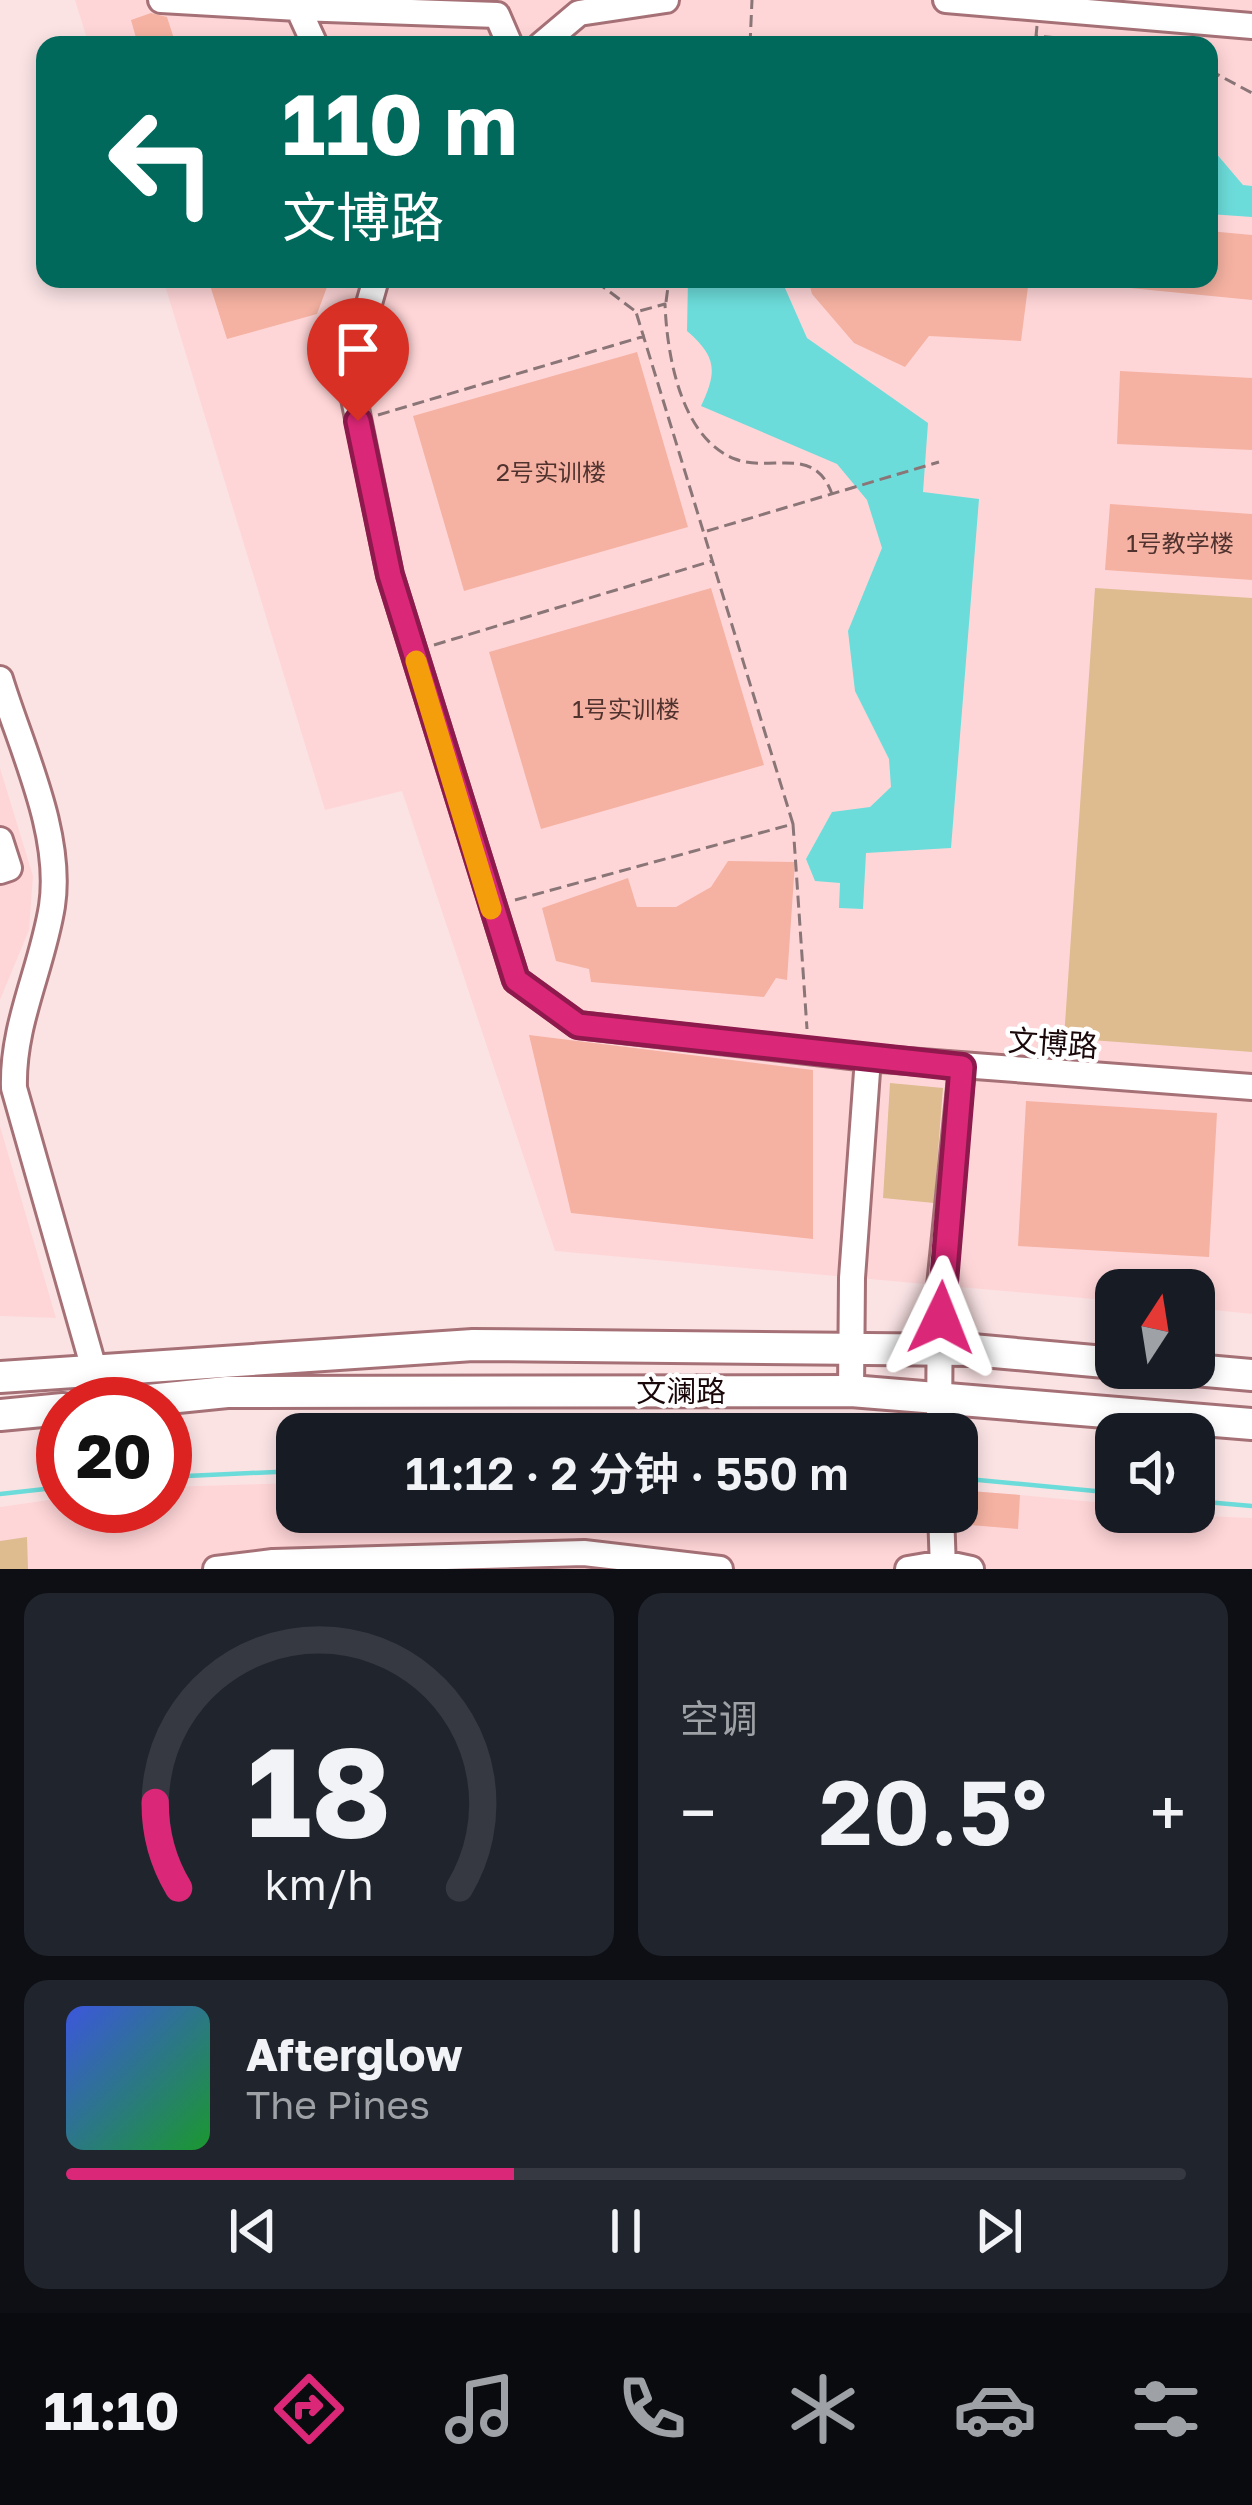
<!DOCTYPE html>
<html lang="zh">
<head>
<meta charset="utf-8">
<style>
	:root { --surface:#171b24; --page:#20242c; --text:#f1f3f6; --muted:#9ea1a6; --line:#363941; --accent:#db2777 }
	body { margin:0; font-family:"Golos Text","Noto Sans SC",sans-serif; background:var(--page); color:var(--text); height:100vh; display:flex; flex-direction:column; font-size:45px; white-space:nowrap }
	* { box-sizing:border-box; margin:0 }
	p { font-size:39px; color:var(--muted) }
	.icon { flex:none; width:66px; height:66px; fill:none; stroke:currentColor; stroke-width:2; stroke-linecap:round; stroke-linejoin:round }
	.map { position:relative; height:1569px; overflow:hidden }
	.panel { display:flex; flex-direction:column; gap:24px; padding:24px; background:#0d0f14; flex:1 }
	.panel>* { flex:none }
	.banner { position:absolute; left:36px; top:36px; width:1182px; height:252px; border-radius:24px; box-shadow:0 6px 18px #0003; background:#00695c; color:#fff; overflow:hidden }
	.needle { width:78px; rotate:12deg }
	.buttons { position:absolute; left:1095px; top:1269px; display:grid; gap:24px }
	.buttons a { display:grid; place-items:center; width:120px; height:120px; border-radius:24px; background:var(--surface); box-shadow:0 6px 18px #0003; font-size:60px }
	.speed { position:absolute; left:36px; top:1377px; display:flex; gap:24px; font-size:60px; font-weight:700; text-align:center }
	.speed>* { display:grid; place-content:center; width:156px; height:156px; border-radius:50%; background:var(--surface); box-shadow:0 6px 18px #0003; line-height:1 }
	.speed .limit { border:18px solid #d22; background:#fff; color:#111 }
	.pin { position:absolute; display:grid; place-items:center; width:102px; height:102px; color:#fff; margin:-123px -51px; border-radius:50% 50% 50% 0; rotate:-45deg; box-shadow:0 0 12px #0007 }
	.pin .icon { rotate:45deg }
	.me { position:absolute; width:132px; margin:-66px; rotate:2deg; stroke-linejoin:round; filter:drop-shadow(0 0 9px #0008) }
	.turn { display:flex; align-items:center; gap:42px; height:252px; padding:0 48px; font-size:54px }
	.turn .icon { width:156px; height:156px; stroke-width:2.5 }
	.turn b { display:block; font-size:84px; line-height:102px }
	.big { font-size:90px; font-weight:600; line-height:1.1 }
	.panel .tile { flex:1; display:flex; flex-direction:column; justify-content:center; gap:18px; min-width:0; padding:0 42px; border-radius:24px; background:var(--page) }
	.panel .dial { align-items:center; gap:0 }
	.dial svg { height:312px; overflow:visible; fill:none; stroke:var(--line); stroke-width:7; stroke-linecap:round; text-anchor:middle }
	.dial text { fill:var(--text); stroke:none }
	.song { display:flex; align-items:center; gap:36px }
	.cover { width:144px; height:144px; border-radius:18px; background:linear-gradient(135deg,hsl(230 70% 55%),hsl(130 70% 35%)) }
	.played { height:12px; border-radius:6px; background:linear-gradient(90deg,var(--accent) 40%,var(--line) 40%) }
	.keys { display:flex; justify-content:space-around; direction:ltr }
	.heat { display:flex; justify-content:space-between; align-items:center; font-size:66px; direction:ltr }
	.panel .tiles { flex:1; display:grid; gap:24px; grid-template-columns:1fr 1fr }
	.tile:last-child { grid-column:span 2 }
	.trip { position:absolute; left:276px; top:1413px; width:702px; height:120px; border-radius:24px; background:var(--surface); box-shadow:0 6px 18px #0003; font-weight:600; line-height:120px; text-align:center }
	.tabs { display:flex; height:192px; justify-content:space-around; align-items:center; background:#090b0e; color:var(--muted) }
	.tabs .icon { width:84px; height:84px }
	.tabs .current { color:var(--accent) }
	.tabs b { font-size:54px; color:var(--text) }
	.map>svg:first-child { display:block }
	.built { fill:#ffd6d8 }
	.green { fill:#debc90 }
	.water { fill:#6cdcda }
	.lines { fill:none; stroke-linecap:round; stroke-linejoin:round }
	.stream { stroke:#6cdcda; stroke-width:4.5 }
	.building { fill:#f5b2a2 }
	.minor-casing { stroke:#a57176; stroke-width:30 }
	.major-casing { stroke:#a57176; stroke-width:36 }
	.path { stroke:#8a7577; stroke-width:3; stroke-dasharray:12 6; stroke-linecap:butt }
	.minor { stroke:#fff; stroke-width:24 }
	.major { stroke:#fff; stroke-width:30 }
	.route-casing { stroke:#8e194d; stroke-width:30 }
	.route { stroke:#db2777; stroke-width:21 }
	.slow { stroke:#f59e0b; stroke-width:21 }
	.labels { text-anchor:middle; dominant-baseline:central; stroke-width:9; stroke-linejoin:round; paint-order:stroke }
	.number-label { font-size:24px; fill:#50322f }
	.street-label { font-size:30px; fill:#190709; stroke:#fff }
</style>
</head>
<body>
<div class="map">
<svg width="1252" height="1569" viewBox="0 0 1252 1569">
	<rect width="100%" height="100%" fill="#fbe3e4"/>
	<path class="built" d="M75,0H1252V1314L1194,1308V1290H1116V1301L555,1251L402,791L325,810L163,279H1209V45H89Z
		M0,768L33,876L29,930L0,1000Z
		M0,1126L56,1318L0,1316Z
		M297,1483V1512H957V1490L1020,1495L1116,1504V1512L1252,1518V1569H0V1507L63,1498V1506H165V1487Z"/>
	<path class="green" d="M1095,588L1252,598V1052L1064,1038Z
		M890,1083L943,1088L934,1203L883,1198Z
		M27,1537L28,1569H0V1541Z"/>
	<path class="water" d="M1209,145L1243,185L1252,186V217L1209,214Z
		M688,279H781L807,338L928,423L923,492L979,499L951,848L866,853L863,909L839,908L840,883L815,881L806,859L832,812L870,807L891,787L889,759L855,691L848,631L882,548L867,500L837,464L701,406C718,371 716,356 687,331Z"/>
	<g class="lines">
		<path class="stream" d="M165,1477L297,1471
			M957,1478L1116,1493
			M0,1494L63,1487
			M1194,1501L1252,1506"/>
	</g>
	<path class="building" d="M151,13L167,17L176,45H138L131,20Z
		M1209,231L1252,235V300L1130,288V279H1209Z
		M208,279H330L317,314L227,339Z
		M808,279H1029L1021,341L929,336L905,367L854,343L812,294Z
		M637,352L688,527L464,591L413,416Z
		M1120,371L1252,378V450L1117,444Z
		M1110,504L1252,514V580L1105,570Z
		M711,588L764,765L541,829L489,652Z
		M728,861L795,862L787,980L776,978L764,997L591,982L589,969L556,961L542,908L628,878L637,907H676L711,887Z
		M529,1035L813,1070V1239L571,1213Z
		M1026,1101L1217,1113L1209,1257L1018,1246Z
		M957,1490L1020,1495L1018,1529L958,1524Z"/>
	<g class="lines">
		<defs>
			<path id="minor" d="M161,0L298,8
				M946,0L1252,26
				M315,45L298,8L497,15L510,45
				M541,45L579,13L666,0
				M376,279L349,374L390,575L516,980L578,1025L868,1058L1252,1087
				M0,679C21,748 63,833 52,906C42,969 12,1024 14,1088L94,1369
				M0,840L9,868L0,871
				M851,1391L852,1278L868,1058
				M939,1434L940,1286L962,1067
				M941,1512L943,1569
				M216,1569L273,1562L584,1553L720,1569
				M908,1569L943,1563L971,1569"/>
			<path id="major" d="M1172,1368L1252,1375
				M0,1377L473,1345L972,1350L1116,1363
				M109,1404L227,1392L851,1391L1252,1424
				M0,1415L63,1409"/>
		</defs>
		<use href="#minor" class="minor-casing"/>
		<use href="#major" class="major-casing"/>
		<path class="path" d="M1037,26L1036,36L1146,45
			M750,45L752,0
			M1209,70L1252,93
			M577,279L602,286L635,311
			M666,302L669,279
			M378,415L645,336
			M707,531L939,462
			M434,645L712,561
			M793,824L636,312L665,304C667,356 681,438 735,459C772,473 814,444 832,494
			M515,900L793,824L807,1029"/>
		<use href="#minor" class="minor"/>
		<use href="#major" class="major"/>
	</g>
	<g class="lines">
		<defs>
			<path id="route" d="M358,421L390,575L516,980L578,1025L962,1067L941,1318"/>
		</defs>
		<use href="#route" class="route-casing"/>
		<use href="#route" class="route"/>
		<path class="slow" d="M416,661L491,909"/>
	</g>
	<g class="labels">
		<g class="number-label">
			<text x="551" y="471">2号实训楼</text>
			<text x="1180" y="542">1号教学楼</text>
			<text x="626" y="708">1号实训楼</text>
		</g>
		<g class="street-label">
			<text transform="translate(1053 1043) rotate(4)">文博路</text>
			<text x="681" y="1391">文澜路</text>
		</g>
	</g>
</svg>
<div class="buttons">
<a><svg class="needle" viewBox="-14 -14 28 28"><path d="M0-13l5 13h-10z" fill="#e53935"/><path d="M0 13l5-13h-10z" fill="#9ea1a6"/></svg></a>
<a><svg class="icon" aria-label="sound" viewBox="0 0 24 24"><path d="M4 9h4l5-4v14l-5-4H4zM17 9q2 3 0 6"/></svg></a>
</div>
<div class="speed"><div class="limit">20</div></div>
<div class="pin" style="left:358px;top:421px;background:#d93025"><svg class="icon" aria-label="arrive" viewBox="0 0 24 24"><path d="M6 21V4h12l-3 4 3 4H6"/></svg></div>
<svg class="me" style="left:941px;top:1318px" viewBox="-20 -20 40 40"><path d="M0-17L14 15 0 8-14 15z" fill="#db2777" stroke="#fff" stroke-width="4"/></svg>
<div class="trip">11:12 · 2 分钟 · 550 m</div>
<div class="banner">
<div class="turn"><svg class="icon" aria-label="left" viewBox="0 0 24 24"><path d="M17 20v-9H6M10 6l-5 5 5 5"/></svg><div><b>110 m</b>文博路</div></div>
</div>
</div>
<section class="panel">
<div class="tiles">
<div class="tile dial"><svg viewBox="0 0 100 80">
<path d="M14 69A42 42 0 1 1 86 69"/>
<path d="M14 69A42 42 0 0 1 8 47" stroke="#db2777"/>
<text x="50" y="56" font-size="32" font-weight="700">18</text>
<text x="50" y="72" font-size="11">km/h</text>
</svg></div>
<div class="tile"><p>空调</p>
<div class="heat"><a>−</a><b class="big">20.5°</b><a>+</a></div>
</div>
<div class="tile">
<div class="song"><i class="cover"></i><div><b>Afterglow</b><p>The Pines</p></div></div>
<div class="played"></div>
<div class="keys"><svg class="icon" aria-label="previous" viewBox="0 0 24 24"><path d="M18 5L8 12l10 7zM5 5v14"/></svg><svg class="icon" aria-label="pause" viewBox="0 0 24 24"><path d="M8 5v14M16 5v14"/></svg><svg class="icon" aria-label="next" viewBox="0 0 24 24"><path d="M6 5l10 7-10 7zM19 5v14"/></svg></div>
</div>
</div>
</section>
<nav class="tabs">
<b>11:10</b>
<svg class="icon current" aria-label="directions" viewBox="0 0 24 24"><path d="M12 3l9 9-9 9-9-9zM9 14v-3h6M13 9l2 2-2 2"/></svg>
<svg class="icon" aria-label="music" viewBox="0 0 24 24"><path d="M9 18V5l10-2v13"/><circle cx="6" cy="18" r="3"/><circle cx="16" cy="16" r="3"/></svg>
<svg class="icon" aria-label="phone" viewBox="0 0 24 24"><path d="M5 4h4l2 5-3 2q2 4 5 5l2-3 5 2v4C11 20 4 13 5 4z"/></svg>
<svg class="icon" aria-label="climate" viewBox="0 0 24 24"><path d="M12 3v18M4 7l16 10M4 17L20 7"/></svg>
<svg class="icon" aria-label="car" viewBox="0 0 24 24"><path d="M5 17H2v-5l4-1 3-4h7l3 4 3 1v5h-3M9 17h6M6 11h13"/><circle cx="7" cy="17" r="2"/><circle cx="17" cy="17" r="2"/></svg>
<svg class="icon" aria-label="filters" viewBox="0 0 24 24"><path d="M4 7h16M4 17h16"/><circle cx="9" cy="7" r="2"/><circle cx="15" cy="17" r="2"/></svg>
</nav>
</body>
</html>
